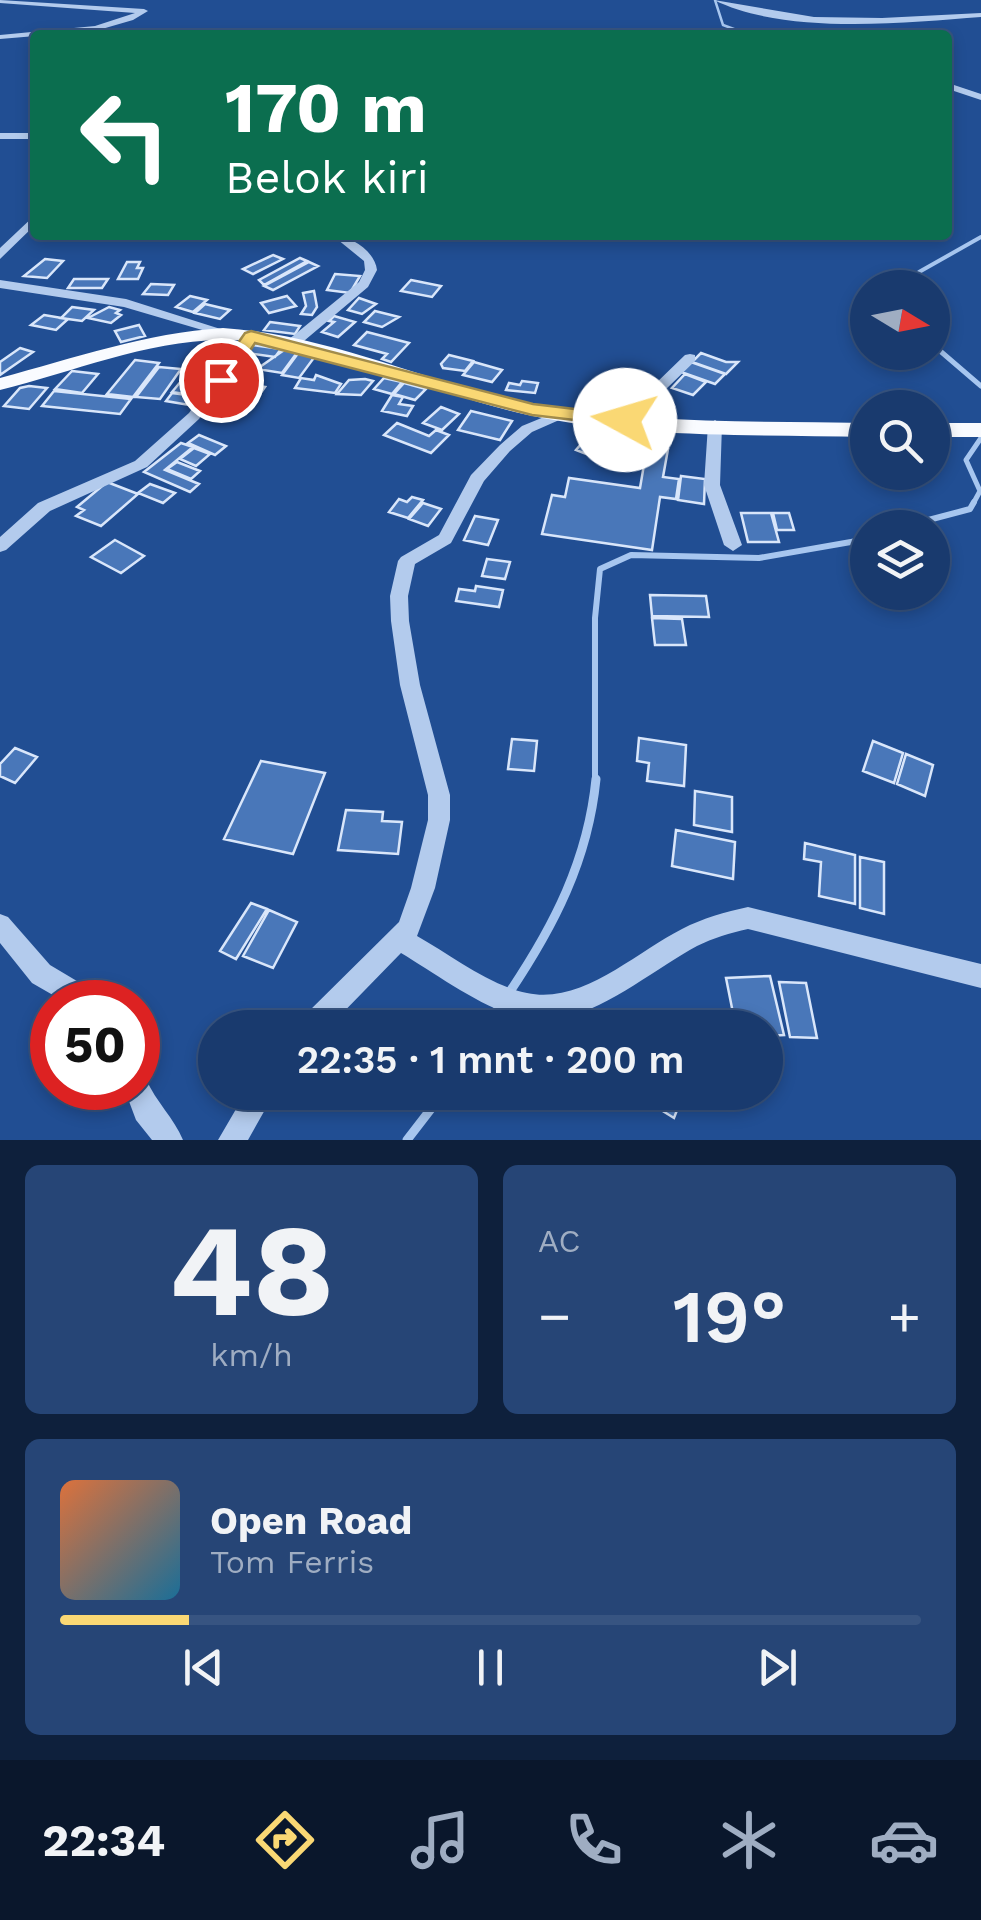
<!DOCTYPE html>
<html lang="id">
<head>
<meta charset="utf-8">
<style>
	:root { --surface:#193a6e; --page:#264576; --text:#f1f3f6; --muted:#9fadc2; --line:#375481; --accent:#fad874 }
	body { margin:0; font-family:"Work Sans",sans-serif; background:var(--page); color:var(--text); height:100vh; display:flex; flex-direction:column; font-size:38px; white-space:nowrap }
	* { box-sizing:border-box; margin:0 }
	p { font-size:32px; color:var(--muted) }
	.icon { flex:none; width:55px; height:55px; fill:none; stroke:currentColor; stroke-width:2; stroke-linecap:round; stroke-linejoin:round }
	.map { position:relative; height:1140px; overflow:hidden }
	.side { display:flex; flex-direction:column; gap:25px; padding:25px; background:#0e203c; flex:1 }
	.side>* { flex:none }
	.top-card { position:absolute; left:30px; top:30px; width:922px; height:210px; border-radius:10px; box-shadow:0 5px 15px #0003,0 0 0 2px var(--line); background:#0b6e4f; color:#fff; overflow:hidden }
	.needle { width:65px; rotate:100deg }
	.tools { position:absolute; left:850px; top:270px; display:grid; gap:20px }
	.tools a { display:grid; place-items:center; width:100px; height:100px; border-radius:50%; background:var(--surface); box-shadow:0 5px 15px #0003,0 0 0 2px var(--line); font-size:50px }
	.speed { position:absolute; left:30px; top:980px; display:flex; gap:20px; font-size:50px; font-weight:700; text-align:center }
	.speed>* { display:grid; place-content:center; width:130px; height:130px; border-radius:50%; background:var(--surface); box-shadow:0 5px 15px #0003,0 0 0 2px var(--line); line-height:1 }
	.speed .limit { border:15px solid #d22; background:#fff; color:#111 }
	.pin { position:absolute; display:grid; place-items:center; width:85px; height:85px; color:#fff; margin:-42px; border:5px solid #fff; border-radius:50%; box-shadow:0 2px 10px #0007 }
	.me { position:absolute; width:110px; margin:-55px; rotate:276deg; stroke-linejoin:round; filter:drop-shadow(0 0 8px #0008) }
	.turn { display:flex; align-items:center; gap:35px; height:210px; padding:0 30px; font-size:45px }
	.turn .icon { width:130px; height:130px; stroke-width:2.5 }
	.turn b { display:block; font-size:70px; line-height:85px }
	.big { font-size:75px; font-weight:600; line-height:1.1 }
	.side .card { flex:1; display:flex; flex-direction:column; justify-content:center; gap:15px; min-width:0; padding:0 35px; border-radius:15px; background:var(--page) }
	.side .dial { align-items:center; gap:0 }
	.dial b { font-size:130px; line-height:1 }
	.song { display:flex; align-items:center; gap:30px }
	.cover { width:120px; height:120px; border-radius:15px; background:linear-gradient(135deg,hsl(20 70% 55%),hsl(200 70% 35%)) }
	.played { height:10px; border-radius:5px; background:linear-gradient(90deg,var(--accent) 15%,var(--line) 15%) }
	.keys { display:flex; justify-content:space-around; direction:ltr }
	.heat { display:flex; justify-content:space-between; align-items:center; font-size:55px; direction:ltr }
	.side .tiles { flex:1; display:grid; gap:25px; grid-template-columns:1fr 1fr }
	.card:last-child { grid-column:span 2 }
	.trip { position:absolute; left:198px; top:1010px; width:585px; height:100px; border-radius:50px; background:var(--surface); box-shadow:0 5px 15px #0003,0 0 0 2px var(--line); font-weight:600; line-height:100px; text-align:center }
	.menu { display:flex; height:160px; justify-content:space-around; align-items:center; background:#0a172c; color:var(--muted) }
	.menu .icon { width:70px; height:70px }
	.menu .selected { color:var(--accent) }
	.menu b { font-size:45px; color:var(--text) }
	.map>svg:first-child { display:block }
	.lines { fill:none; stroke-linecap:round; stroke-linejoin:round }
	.stream-far4 { stroke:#a7c6ef; stroke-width:2.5 }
	.stream-far3 { stroke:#a7c6ef; stroke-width:4 }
	.stream-far2 { stroke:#a7c6ef; stroke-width:5 }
	.stream-far1 { stroke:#a7c6ef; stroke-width:6 }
	.stream { stroke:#a7c6ef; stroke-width:9 }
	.building { fill:#4977b9; stroke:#d9e6fa; stroke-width:2.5 }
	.minor { fill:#b3cbed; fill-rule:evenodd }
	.major { fill:#f9fbff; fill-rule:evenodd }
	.route { fill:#fad874; stroke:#a28c4b; stroke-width:2.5 }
</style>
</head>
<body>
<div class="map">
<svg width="981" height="1140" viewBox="0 0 981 1140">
	<rect width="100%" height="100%" fill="#214e93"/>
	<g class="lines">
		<path class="stream-far4" d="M715,0L723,25L750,35"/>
		<path class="stream-far3" d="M901,288L919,272L981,237"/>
		<path class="stream-far2" d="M932,344L981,386
			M973,504L980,491L966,460L981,438"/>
		<path class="stream-far1" d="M898,528L970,509L974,502
			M595,781V618L600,569L631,555L759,558L868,539"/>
		<path class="stream" d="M509,993C554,926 588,860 596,779
			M486,1028L501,1004
			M407,1140L444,1092"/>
	</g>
	<path class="building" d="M273,255L283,259L253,274L243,269Z
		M300,258L307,261L264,285L259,280Z
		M45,259L63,261L47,278L24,276Z
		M127,262H140L137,268H143L138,279H118Z
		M309,262L318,266L273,290L264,286Z
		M335,274L360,276L350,293L327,290Z
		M74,279H108L102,288H68Z
		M411,280L441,286L432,297L401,291Z
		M151,284L174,285L168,295L143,294Z
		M314,291L317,307L312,315L301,314L306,306L303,293Z
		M190,296L207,300L193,312L176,307Z
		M287,296L296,306L269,313L261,303Z
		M359,298L376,304L362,314L348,310Z
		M205,304L230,310L220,319L195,313Z
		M72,307L94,310L82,321L61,318Z
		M109,307L120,310L116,313L121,315L111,323L88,318Z
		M375,311L399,317L382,327L364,322Z
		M44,315L68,319L56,330L31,325Z
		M334,316L355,322L338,337L322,332L334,322L329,321Z
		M270,322L300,326L295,334L264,330Z
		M139,325L145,336L121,342L115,331Z
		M367,332L409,343L391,362L382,359L387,354L354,345Z
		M214,341L242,345L227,364L206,360L213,353L205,352Z
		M253,345L281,349L275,357L247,353Z
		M20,348L33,352L0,375V362Z
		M287,348L299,350L282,373L257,369Z
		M299,352L316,355L299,378L282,375Z
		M701,353L726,362H738L726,374L692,362Z
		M449,355L473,361L465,371L443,368L441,364Z
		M135,360L159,363L133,397L107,394Z
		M200,360L229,364L221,373L193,369Z
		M474,362L502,370L492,382L463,375Z
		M691,362L725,374L715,384L681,372Z
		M159,367L181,369L160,399L136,397Z
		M72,371L98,374L82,393L55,389Z
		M608,374L627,375L646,383L626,400L599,388Z
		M685,374L706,382L693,395L672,388Z
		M316,375L341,384L335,393L295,388L301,378L314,380Z
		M384,378L402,382L392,394L374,389Z
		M365,379L373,381L361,395L337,394L349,380Z
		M182,380L201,383L191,395L172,392Z
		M522,381L538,383L535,393L506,390L509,383L520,385Z
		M230,382L246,384L225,412L208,410Z
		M404,383L426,389L415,400L394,394Z
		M252,385L265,387L246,414L233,412Z
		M29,386L47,388L29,409L4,406L20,388Z
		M54,391L131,399L120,414L42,406Z
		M172,393L202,397L195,406L166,401Z
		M392,395L403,397L399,404L413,406L407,416L382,411Z
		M441,407L459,414L442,430L423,423Z
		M471,411L512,421L500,440L458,430Z
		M397,423L429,436L436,430L449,435L431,453L384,435Z
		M199,435L226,446L215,455L188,443Z
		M589,435L607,441L594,457L576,450Z
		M181,443L193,447L165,470L199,484L190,492L144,472Z
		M647,447L668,449L663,477L679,479L676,499L660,497L652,550L542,534L552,495L565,497L569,478L640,488Z
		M194,448L210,454L196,466L180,459Z
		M177,462L200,471L191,479L167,469Z
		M681,476L705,479L704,504L678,500Z
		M107,482L138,494L101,526L76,516L84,510L77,507Z
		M150,484L175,493L163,503L138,493Z
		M412,497L423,500L408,518L389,512L399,499L407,502Z
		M423,503L441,509L428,526L409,519Z
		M741,513H771L779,542H748Z
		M773,513H789L794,530H777Z
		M475,516L498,520L488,545L464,540Z
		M115,540L144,556L121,573L91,557Z
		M487,559L510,562L505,579L482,576Z
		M476,586L503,590L499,607L456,601L459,589L475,591Z
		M650,595L706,596L709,617L652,616Z
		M652,618L682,619L686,645H655Z
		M639,738L686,745L684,786L647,781L649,763L637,761Z
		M512,739L537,741L534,771L508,769Z
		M873,741L903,753L894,783L863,771Z
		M15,748L37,757L15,783L0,776V764Z
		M906,754L933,765L925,796L897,784Z
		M261,761L325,773L293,854L224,839Z
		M695,791L732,797V832L694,825Z
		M346,810L383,812L382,821L402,822L398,854L338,850Z
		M676,830L735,842L733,879L672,866Z
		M805,843L855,855V904L819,896L821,862L804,859Z
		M860,857L884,862V914L860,908Z
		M251,903L267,909L236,959L220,951Z
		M269,910L297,922L273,968L243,956Z
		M770,976L784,1035L765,1036V1028H736L726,978Z
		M779,982L806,983L817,1038L790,1037Z
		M658,1092H684L674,1118L653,1105Z"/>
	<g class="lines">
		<path class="minor" d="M0,0L144,9L148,11L133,20L95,31L0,39V35L95,26L135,13L0,3Z
			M714,0L814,17L882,18L981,13V17C903,23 785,35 714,0Z
			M948,83L981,94V100L948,89Z
			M0,133H35V139H0Z
			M35,215V225L0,259V248Z
			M332,235C350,235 375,251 377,270L368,287L298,346H288V340L359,282L365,270L364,261Z
			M0,280L126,299L233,333L226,337L124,307L0,288Z
			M251,332L258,336L199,419L147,467L50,511L6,550L0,552V537L38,503L135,461L189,413L246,333Z
			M690,354L695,355V361L630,424H620V418L685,355Z
			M561,410L568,414L566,417L532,432L510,451L484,481L451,543L415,564L408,596L409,621L420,685L450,795V820L435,888L417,936C451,955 488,985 527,993C582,1005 636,952 682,929C703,918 725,912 748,907L981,964V988L748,929C730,933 713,938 697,946C650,971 586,1028 531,1020C488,1013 438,975 401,953L328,1028H297L301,1019L399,922L411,888L428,820V795L400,685L391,621L390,596L398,561L401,557L439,535L471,475L500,445L522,426Z
			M715,420L722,425L720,485L742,545L733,551L724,545L704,485L708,425Z
			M0,914L8,917L50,965L97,993L100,1002H65L32,983L0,943Z
			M138,1075L146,1079C156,1102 174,1118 183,1140H152L136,1120L124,1088H138Z
			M246,1092H275L248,1140H218Z"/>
		<path class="major" d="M223,328C332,335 427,384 533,404C643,424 756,421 868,423V437C755,434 639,439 528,415C427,393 326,338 221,340C145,341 73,372 0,390V378C74,358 146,333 223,328Z
			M932,423H981V437H932Z"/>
	</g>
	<path class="route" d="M251,331L533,404L625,415L634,420L625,426L532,415L255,343L228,384H215L212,380L245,333Z"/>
</svg>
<div class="tools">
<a><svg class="needle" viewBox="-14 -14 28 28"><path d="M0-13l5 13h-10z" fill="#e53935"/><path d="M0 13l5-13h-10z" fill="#9fadc2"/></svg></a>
<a><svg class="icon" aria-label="search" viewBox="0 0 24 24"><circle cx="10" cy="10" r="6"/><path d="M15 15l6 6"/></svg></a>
<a><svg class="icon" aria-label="layers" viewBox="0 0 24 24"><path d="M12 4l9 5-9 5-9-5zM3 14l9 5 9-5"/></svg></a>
</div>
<div class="speed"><div class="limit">50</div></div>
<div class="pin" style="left:221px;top:380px;background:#d93025"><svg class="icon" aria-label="arrive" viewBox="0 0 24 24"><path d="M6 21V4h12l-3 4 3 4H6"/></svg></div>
<svg class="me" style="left:625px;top:420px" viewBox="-20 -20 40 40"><circle r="19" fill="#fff"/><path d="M0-13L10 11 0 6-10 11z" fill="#fad874"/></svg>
<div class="trip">22:35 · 1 mnt · 200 m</div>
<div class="top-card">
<div class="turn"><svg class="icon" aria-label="left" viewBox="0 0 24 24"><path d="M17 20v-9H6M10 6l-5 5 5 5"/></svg><div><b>170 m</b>Belok kiri</div></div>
</div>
</div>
<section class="side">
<div class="tiles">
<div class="card dial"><b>48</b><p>km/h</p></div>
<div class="card"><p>AC</p>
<div class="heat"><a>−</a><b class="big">19°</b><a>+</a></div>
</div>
<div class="card">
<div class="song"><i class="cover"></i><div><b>Open Road</b><p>Tom Ferris</p></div></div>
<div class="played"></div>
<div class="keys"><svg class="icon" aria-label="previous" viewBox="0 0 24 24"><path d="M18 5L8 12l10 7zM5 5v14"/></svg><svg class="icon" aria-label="pause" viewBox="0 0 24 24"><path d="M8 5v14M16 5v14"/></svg><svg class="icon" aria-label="next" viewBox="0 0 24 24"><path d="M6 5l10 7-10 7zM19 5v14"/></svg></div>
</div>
</div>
</section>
<nav class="menu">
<b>22:34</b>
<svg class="icon selected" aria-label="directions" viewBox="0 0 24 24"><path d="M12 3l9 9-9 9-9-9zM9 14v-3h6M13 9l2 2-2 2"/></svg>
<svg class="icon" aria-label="music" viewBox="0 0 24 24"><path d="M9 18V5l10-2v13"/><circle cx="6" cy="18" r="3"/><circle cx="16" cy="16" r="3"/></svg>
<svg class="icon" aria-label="phone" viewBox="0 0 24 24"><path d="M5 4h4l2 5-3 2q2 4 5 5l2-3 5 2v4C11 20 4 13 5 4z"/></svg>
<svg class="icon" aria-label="climate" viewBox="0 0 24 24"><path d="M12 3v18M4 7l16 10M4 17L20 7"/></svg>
<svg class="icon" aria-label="car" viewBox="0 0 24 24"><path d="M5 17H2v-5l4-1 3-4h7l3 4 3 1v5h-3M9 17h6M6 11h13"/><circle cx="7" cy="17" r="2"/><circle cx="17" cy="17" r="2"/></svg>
</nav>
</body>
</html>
